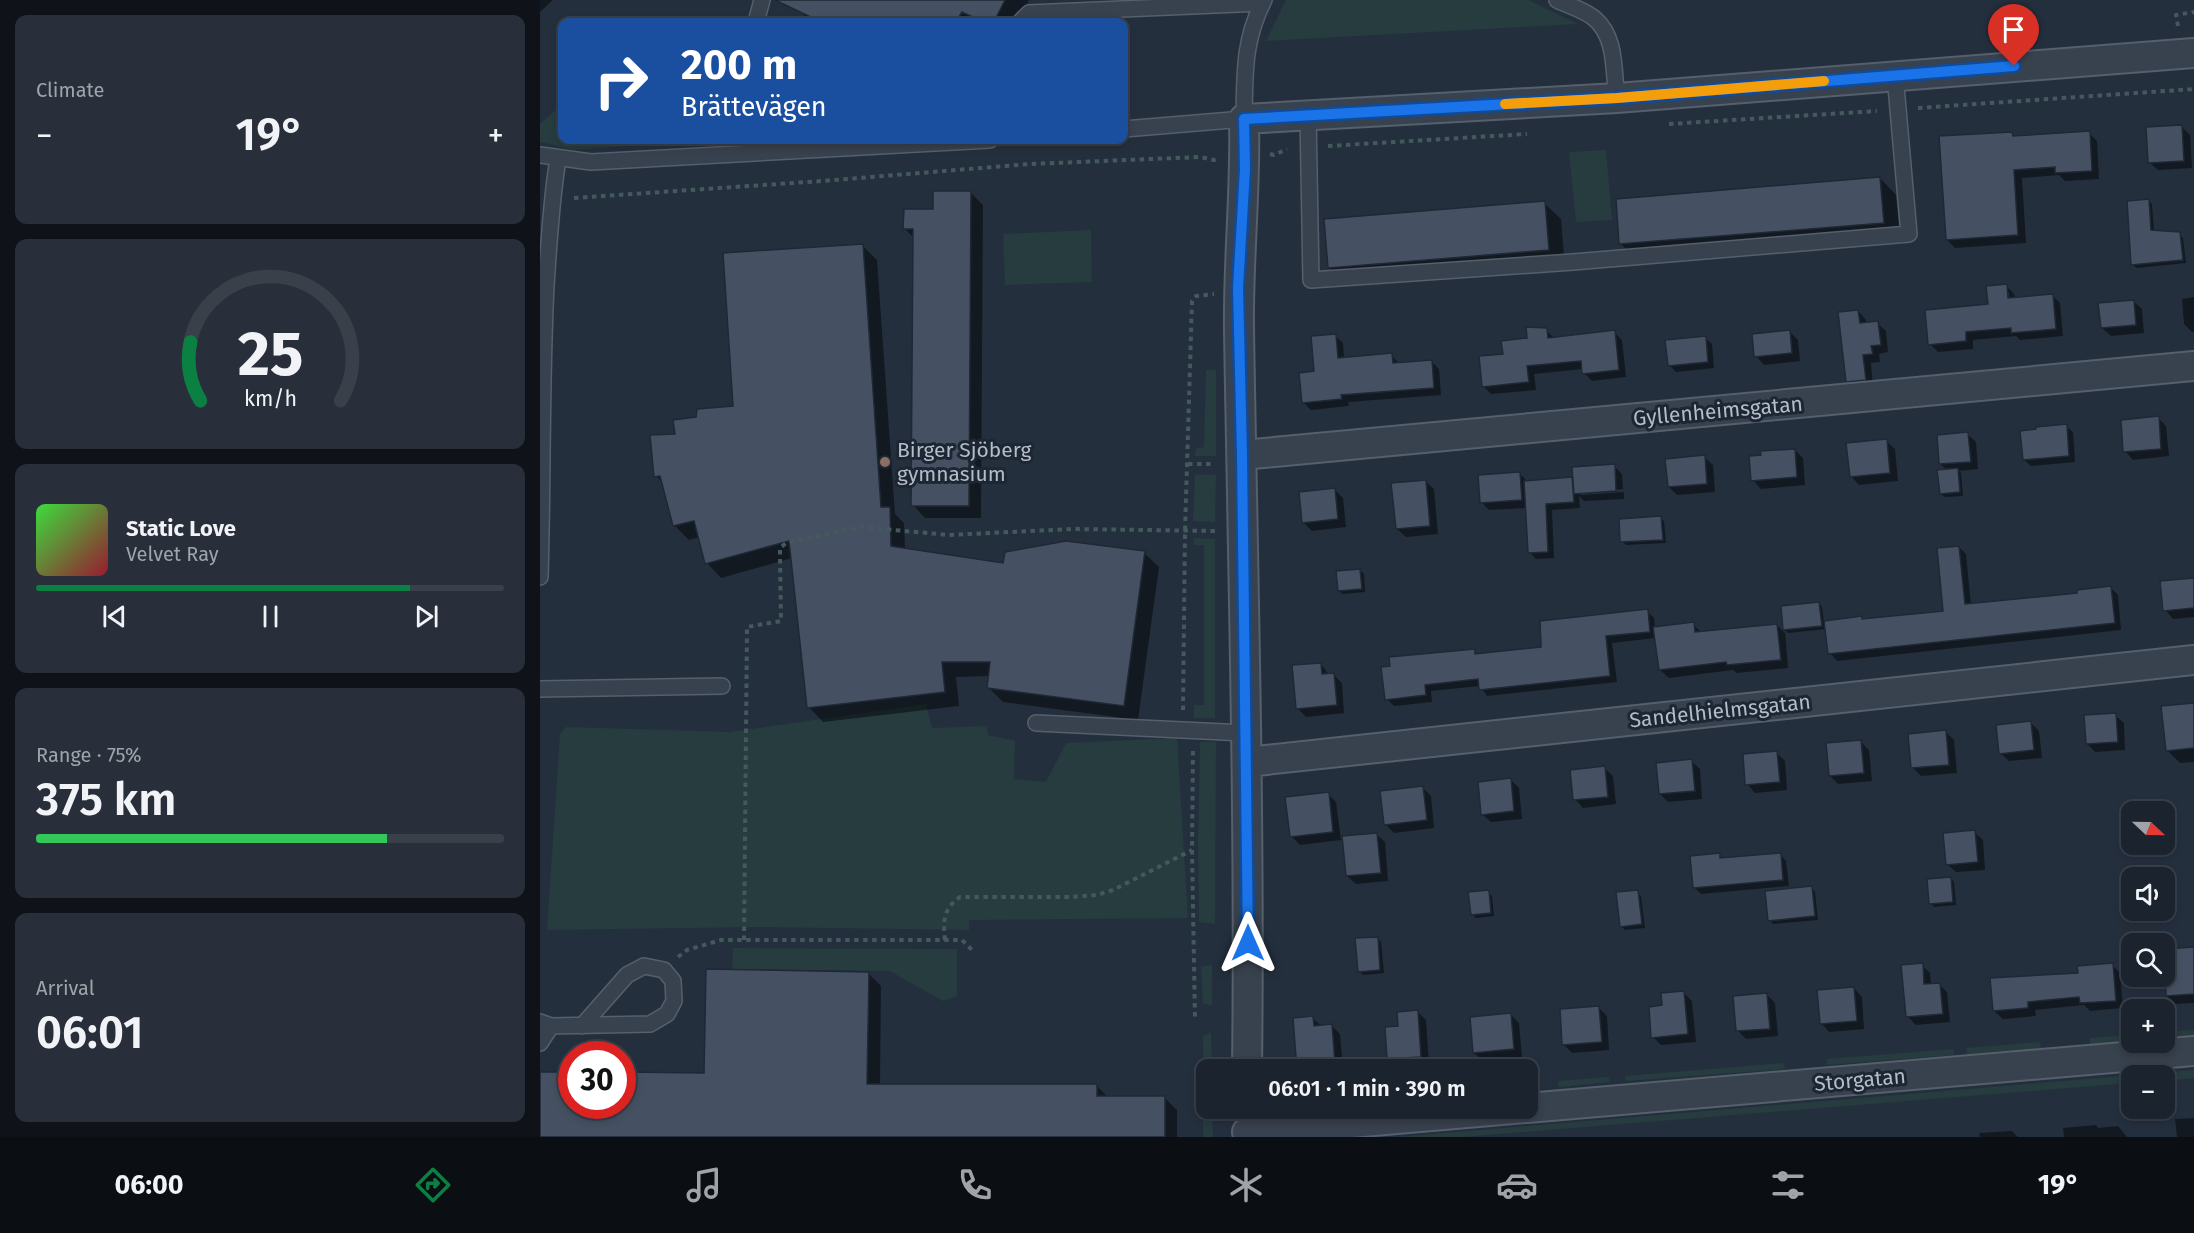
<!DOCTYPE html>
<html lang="en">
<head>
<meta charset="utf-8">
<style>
	:root { --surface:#1b232e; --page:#282f3a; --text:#f1f3f6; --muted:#a0a4aa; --line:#39404a; --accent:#0b8043 }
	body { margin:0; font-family:"Fira Sans",sans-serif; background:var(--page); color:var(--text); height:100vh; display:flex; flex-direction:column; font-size:22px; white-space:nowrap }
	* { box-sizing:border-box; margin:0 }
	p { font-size:20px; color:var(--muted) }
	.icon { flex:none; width:33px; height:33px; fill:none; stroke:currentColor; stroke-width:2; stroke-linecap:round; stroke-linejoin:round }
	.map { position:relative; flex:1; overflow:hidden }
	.sheet { display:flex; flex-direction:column; gap:15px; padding:15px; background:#0f1319; width:540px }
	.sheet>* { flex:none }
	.hud { position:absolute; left:18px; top:18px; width:570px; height:126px; border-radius:12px; box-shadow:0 3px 9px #0003,0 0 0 2px var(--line); background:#1a4fa0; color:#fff; overflow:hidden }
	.needle { width:39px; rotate:112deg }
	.fabs { position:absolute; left:1581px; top:801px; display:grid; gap:12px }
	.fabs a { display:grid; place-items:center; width:54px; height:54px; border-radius:12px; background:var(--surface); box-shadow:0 3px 9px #0003,0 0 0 2px var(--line); font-size:30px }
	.speed { position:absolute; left:18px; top:1041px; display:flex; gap:12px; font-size:30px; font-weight:700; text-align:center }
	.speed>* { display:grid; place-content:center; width:78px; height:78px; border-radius:50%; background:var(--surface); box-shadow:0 3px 9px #0003,0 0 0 2px var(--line); line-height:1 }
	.speed .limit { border:9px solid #d22; background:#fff; color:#111 }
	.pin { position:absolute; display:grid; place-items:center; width:51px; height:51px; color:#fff; margin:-62px -26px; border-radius:50% 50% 50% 0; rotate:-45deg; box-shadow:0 0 6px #0007 }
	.pin .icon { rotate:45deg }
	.me { position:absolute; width:66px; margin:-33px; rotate:0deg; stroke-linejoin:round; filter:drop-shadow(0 0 4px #0008) }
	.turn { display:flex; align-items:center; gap:21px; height:126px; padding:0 24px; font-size:27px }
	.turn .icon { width:78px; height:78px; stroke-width:2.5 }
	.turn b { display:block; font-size:42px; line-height:51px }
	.big { font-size:45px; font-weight:600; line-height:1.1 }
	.sheet .card { flex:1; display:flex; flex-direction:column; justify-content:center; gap:9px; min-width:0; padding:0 21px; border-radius:12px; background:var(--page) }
	.sheet .dial { align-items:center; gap:0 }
	.dial svg { height:156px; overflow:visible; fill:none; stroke:var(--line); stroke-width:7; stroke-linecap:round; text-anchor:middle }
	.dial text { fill:var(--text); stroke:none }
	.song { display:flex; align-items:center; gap:18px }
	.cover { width:72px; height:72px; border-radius:9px; background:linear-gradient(135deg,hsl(120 70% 55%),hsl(350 70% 35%)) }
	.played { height:6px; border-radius:3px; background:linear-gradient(90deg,var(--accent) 80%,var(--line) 80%) }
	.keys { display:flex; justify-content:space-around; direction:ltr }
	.heat { display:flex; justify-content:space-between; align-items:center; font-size:33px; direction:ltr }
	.charge { height:9px; border-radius:4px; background:linear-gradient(90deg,#34c759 75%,var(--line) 0) }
	.trip { position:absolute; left:656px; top:1059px; width:342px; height:60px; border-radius:12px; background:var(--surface); box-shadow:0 3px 9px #0003,0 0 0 2px var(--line); font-weight:600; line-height:60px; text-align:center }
	.tab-bar { display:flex; height:96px; justify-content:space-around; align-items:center; background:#0b0e12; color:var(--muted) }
	.tab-bar .icon { width:42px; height:42px }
	.tab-bar .selected { color:var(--accent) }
	.tab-bar b { font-size:27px; color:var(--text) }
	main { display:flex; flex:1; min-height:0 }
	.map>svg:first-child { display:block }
	.green { fill:#263c3f }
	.shadow { fill:#0007; fill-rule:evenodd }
	.building { fill:#455162; stroke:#1f2835; stroke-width:1.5 }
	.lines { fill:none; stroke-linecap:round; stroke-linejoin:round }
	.lane-casing { stroke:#565f6c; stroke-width:18 }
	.street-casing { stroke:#565f6c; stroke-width:32 }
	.path { stroke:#44595c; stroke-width:4; stroke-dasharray:4.5 4.5; stroke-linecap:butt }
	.lane { stroke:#38414e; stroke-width:15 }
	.street { stroke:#38414e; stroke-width:28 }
	.route-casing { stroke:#114b97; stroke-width:15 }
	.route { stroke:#1a73e8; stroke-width:10 }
	.slow { stroke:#f59e0b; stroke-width:10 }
	.education-dot { fill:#8d6e63; stroke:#1d2633; stroke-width:2 }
	.labels { text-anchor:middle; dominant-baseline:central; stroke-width:6; stroke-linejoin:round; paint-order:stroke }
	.street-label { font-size:21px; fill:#b4bcc9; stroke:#1d2633 }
	.poi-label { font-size:21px; fill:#b4bcc9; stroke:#1d2633; text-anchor:start }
</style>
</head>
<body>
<main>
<section class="sheet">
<div class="card"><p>Climate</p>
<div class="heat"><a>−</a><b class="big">19°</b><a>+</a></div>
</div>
<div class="card dial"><svg viewBox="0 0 100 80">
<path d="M14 69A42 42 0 1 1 86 69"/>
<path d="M14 69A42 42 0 0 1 9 39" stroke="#0b8043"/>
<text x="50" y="56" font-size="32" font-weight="700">25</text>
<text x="50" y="72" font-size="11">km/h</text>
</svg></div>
<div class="card">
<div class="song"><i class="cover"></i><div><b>Static Love</b><p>Velvet Ray</p></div></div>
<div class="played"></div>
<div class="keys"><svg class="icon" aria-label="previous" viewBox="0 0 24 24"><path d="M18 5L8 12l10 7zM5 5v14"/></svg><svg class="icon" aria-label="pause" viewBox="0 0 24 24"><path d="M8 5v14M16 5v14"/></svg><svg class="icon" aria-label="next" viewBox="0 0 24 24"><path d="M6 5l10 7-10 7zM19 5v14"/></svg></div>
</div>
<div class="card"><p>Range · 75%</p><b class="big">375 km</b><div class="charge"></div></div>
<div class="card"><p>Arrival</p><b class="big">06:01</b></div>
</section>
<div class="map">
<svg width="1654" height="1137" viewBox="0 0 1654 1137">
	<rect width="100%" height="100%" fill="#242f3e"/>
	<path class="green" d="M746,0H988L1038,24L726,41Z
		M22,104V140H121L115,144L34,150L0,142V124Z
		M1066,150L1072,220L1036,222L1029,152Z
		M551,230L552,282L465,285L463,234Z
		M666,370H676V456H655L656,449L664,447Z
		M655,474L676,475L675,522L653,521Z
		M654,538L675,539V718H654V705H664V545H654Z
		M386,704L392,728L447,726L448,735L475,741L474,779L506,782L526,743L637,738L648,918L429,920V930L214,927L7,930L20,734L26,727L190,732Z
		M660,742H676L675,924L659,922L658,847Z
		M193,948L417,949V996L403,1001L350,971L209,969L191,1002Z
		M672,965V1005L663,1004L661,967Z
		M1654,1030V1036L1625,1038V1032Z
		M671,1033L672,1069L666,1070V1108L672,1109L673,1137H663V1036Z
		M1591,1035V1041L1550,1044V1038Z
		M1500,1042L1501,1048L1427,1054L1426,1048Z
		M1413,1049L1414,1055L1287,1065V1059Z
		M1244,1063L1245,1069L1086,1081L1085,1076Z
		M1654,1070V1078L1625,1081L1624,1076H1592L1591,1083L922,1137H856Z
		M1069,1077V1082L1019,1087L1018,1081Z"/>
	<path class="shadow" d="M0,0H13L0,12Z
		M264,0H489L478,22H271L259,10Z
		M1641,126L1650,135L1652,168L1618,170L1609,162Z
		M1549,133L1557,141L1559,179L1525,181L1519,175L1482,178L1486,243L1415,248L1407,240L1472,134L1475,137Z
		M1340,178L1356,195L1360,239L1097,260L1081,244Z
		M430,192L443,205L441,518H385L373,505L374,238L365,229L394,210Z
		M1608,200L1612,204L1614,232L1639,234L1643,238L1646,263L1597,268L1593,265Z
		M1004,203L1021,219L1025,267L806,284L789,267Z
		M322,245L337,260L355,514L364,523L365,549L465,565L604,553L619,567L598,720L463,702L448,687L450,676L416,677L419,706L283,722L269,707L252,558L181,578L167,563L160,537L149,540L134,525L123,483L116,476L136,435L157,418L194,407Z
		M1466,286L1474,294L1475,299L1513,296L1520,303L1523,336L1480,340L1476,336L1433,340V349L1398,352L1390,344L1449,305ZM1466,292H1469L1470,305Z
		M1654,297V332H1652L1644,324L1642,299Z
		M1593,301L1602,309L1604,333L1571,336L1562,328Z
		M1318,311L1326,320V324L1337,323L1346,331L1348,352L1339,354L1340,362L1331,363L1333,388L1316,390L1307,381Z
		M1006,330L1015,339L1074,332L1082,340L1086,377L1052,381L1044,373L1043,369L994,374L996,390L951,394L943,386L989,339Z
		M1250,332L1258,340L1260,361L1224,365L1216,356Z
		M795,336L803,343L804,359L851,355L859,363L891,361L899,369L901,395L808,402L809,406L771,410L763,402Z
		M1165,338L1172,344L1174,368L1136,372L1129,365Z
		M1618,418L1626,426L1629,456L1593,460L1585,451Z
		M1526,426L1533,432L1535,462L1491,466L1484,460Z
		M1427,434L1436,442L1438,469L1419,471L1421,473L1423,496L1405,497L1401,494L1407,470L1400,464Z
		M1346,441L1355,449L1358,481L1319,485L1311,476Z
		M1255,450L1263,458L1265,485L1221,489L1213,480Z
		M1164,457L1173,465L1175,492L1137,495L1129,487Z
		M1074,466L1082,474L1083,489L1041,492V495L1084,492V499L1044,501L1039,496L1040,508L1012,510L1014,558L996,559L989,552L987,508L949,510L941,502L980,474L988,482L1031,479L1035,482Z
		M885,481L894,489L898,534L866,537L857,529Z
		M794,489L803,498L806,527L772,531L763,522Z
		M1120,518L1124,521L1126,543L1086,545L1082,541Z
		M1419,547L1426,554L1431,605L1539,594L1571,588L1578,595L1581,630L1297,661L1290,653L1287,629L1248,633L1245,630L1248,668L1197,673L1193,670L1129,678L1120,670L1116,638L1072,643L1077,682L947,696L940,686L891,691L892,702L854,706L847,699L934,651L939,655L1003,649L1107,611L1114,618L1115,628L1153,624L1162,633L1237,625L1245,633L1242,608L1279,603L1282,607L1284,622L1321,617L1324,620L1405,612Z
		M820,570L824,574L825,592L803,594L799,591Z
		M1654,579V617L1633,619L1625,610Z
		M781,664L789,675L793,674L802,683L804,713L766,717L758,709Z
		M1654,704V762L1640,763L1628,751Z
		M1575,715L1584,723L1585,750L1555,752L1547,744Z
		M1490,722L1499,731L1502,758L1469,761L1460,753Z
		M1406,732L1414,740L1417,773L1381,776L1373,768Z
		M1321,742L1329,750L1332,781L1298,784L1290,776Z
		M1236,752L1245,761L1247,790L1215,793L1207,784Z
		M1151,761L1160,769L1162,799L1128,802L1120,794Z
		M1064,768L1073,776L1076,804L1043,808L1035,799Z
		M971,780L979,788L982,819L951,822L942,814Z
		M882,787L891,796L894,828L854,833L845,824Z
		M788,794L796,802L801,840L760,845L751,836Z
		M1604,800L1608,803L1609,812H1592L1591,830L1588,827L1585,801Z
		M1434,832L1443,840L1445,870L1416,872L1407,864Z
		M836,834L845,842L848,881L816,884L807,876Z
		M1240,854L1246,861L1249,886L1161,894L1155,888L1179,855L1184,859Z
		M1411,878L1414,882L1416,905L1394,907L1390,903Z
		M1271,888L1275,892L1278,920L1233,924L1230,920Z
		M948,892L952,896L954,916L936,918L932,914Z
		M1097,892L1101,896L1105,928L1085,930L1081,926Z
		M838,939L841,942L844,973L823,975L819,971Z
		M1654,957V1003L1636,1004L1627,996Z
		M1382,965L1390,973L1391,985L1399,984L1407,992L1410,1022L1376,1025L1367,1016Z
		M1572,965L1580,973L1583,1008L1550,1011L1544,1005L1495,1010L1496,1016L1463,1019L1454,1011L1540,974Z
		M328,973L341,986L340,1086H557L569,1098H625L637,1110V1137H0V1073L32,1106H82L166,1075Z
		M1314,988L1322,997L1324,1029L1289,1032L1281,1023Z
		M1144,993L1152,1001L1156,1042L1121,1045L1113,1037L1124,1007Z
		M1227,995L1235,1003L1238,1036L1206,1039L1198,1031Z
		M1058,1007L1067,1016L1069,1050L1032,1053L1024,1045Z
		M878,1012L886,1020L889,1064L857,1067L849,1058L859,1027Z
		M971,1015L979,1023L982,1057L943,1061L934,1053Z
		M773,1018L782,1027L792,1026L800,1034L803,1070H758Z
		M1654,1118V1137H1637L1635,1119Z
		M1556,1125L1558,1128L1578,1126L1587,1137H1524L1523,1128Z
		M1472,1131L1478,1137H1440L1439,1133Z"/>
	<path class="building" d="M235,0H465L454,22H443L422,12L416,22H281Z
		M1642,125L1644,161L1608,163L1606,127Z
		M1550,131L1552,171L1515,173V167L1474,170L1478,235L1406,240L1399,136L1472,132L1473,136Z
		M1340,177L1344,223L1079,244L1076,199Z
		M393,191H431L429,506H371L373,229H363L364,209H393Z
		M1609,199L1611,230L1640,232L1643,260L1591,265L1587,201Z
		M1005,201L1009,250L788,268L784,219Z
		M323,244L341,507H350L351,546L463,563L465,552L526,541L605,551L584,706L447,688L450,662H402L405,692L267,708L249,541L165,564L154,521L133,526L120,476L114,477L110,435L135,434L133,420L156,417L157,409L193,406L183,253Z
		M1467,284L1468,298L1513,294L1516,329L1471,333V328L1426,332V341L1388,345L1385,310L1448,304L1446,286Z
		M1594,300L1596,325L1561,328L1558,303Z
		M1318,310L1320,323L1338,321L1341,345L1331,346L1333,354L1323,355L1326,380L1306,382L1298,312Z
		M986,327L1007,328L1008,338L1075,330L1079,370L1042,374L1041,361L987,366L989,382L942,387L939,356L963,354L961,341L987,338Z
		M1250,330L1252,353L1214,357L1212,334Z
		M796,334L798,358L852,353L853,363L892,360L894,388L801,395L802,399L762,403L759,373L774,371L771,336Z
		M1166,336L1168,362L1128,366L1125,340Z
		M1619,416L1621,449L1583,452L1581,420Z
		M1527,424L1529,456L1483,460L1480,431L1496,429V427Z
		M1428,432L1431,462L1399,464L1397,435Z
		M1347,439L1350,473L1310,477L1306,443Z
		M1255,449L1257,477L1211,481L1209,456L1221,455L1220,451Z
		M1165,455L1167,484L1128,487L1125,459Z
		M1075,464L1076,491L1034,494L1032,467Z
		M1418,468L1420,492L1400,494L1397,470Z
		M980,472L982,500L940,503L938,475Z
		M1032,477L1034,502L1006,504L1008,552L988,553L984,481Z
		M886,480L890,526L856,529L851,483Z
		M795,488L798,519L762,523L759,492Z
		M1121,516L1123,540L1080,542L1079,519Z
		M1419,546L1425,604L1537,593V590L1571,586L1575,623L1288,654L1284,621L1322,616V619L1403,611L1397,548Z
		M820,569L822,589L798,591L796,571Z
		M1654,578V608L1623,611L1620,581Z
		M1279,602L1282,626L1243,630L1241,606Z
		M1108,609L1110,632L1066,636L1070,676L939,690L938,679L885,685L886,695L845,700L841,667L850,666L849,657L935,649V654L1001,647L1000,621Z
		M1154,622L1155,632L1237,624L1241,660L1187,665L1186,662L1119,670L1113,627Z
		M781,663L782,674L794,673L797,705L756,709L752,665Z
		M1654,703V748L1626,751L1621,706Z
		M1576,713L1578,742L1546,744L1544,715Z
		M1491,721L1494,750L1459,754L1456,725Z
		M1406,730L1409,765L1371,768L1368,734Z
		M1321,740L1324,773L1289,776L1286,743Z
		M1237,751L1240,782L1205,785L1203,754Z
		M1152,759L1155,791L1119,794L1116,763Z
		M1065,766L1068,797L1033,800L1030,770Z
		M971,778L974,811L941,815L938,782Z
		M883,786L887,820L844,825L840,791Z
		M789,792L793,832L750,837L745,797Z
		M1435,830L1438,862L1406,865L1403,833Z
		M837,833L841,873L806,876L802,836Z
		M1180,853V858L1241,853L1243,880L1153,888L1150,856Z
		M1411,877L1413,902L1389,904L1387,879Z
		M1272,886L1275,916L1228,921L1225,891Z
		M949,890L951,913L931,915L928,892Z
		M1098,890L1102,924L1080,927L1076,892Z
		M838,937L840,970L818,972L815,938Z
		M1654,947V994L1626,996L1624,949Z
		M1383,963L1384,984L1400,983L1403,1014L1366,1017L1361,965Z
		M1573,963L1576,1001L1540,1003L1539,997L1488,1002V1008L1453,1011L1450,978L1538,973L1537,966Z
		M166,969L329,972L327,1084H557V1096H625V1137H0V1072H32V1106H82V1072L164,1073Z
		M1314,987L1317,1021L1280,1024L1277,990Z
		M1144,991L1148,1034L1111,1038L1109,1007L1122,1005L1121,993Z
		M1227,993L1230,1029L1196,1031L1193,996Z
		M1059,1006L1062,1042L1022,1045L1020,1009Z
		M878,1010L881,1057L847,1059L845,1027L858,1026L857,1012Z
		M971,1013L974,1049L933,1053L930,1017Z
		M773,1016L774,1026L792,1024L795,1063L775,1065V1070H757L753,1018Z"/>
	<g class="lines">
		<defs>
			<path id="lane" d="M1017,0C1029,6 1045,10 1055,19C1077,38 1073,72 1077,98
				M216,22L222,0
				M480,22L489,13L722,3
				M768,115L771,280L1033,262L1369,234L1355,75
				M584,129L704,119C705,74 703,41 724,0
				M0,155L51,162L450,140
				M0,577C3,480 1,383 6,286C9,243 11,201 18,159
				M0,689L182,686
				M496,723L705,733
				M0,1022L11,1026L0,1043
				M11,1026L110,1024L127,1014L134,1001L133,981L124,970L104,966L87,975L42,1026"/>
			<path id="street" d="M702,455L1654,366
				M707,762L1654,660
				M707,1070C710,823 703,576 699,329C698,259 706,189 704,119L1077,98L1654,53
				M987,1108L1654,1051
				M707,1132L985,1108"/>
		</defs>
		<use href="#lane" class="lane-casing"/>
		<use href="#street" class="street-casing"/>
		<path class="path" d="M1638,26L1636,15L1654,12
			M1378,108L1654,89
			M1129,124L1337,111
			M788,146L987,134
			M730,154L734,155L747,149
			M34,198L282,181L490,164L660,157L674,160L678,159
			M648,464H673
			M643,710L645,531L652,301L656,296L674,294
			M653,751L652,850L655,1020
			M204,940L207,627L241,621L240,558V548L246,543L321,527L409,535L532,529L676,531
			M405,940C403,921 403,909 420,897H531L557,895L573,890L652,850
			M138,957L147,950L181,940H422L432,950"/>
		<use href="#lane" class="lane"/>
		<use href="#street" class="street"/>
	</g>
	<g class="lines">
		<defs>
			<path id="route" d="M708,943L702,455L698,288L705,169L704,119L1077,98L1474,66"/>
		</defs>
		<use href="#route" class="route-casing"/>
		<use href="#route" class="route"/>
		<path class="slow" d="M965,104L1077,98L1284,81"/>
	</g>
	<circle class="education-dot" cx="345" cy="462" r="6"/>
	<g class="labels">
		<g class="street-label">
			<text transform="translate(1178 411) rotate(-5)">Gyllenheimsgatan</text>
			<text transform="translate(1180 711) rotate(-6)">Sandelhielmsgatan</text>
			<text transform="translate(1320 1080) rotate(-5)">Storgatan</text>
		</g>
		<g class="poi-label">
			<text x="357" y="450">Birger Sjöberg<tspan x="357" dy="24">gymnasium</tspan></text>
		</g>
	</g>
</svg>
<div class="fabs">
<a><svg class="needle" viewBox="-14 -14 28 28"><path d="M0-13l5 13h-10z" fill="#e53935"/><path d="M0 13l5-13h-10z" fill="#a0a4aa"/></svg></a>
<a><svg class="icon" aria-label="sound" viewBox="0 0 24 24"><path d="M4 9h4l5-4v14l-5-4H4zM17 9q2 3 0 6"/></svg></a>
<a><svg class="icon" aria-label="search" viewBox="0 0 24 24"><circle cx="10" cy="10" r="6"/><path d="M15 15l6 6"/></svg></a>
<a>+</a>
<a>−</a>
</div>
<div class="speed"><div class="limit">30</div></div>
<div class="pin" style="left:1474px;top:66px;background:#d93025"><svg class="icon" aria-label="arrive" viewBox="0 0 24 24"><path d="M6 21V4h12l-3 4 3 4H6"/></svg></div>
<svg class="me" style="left:708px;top:943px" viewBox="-20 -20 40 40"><path d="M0-17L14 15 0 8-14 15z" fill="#1a73e8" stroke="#fff" stroke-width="4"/></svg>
<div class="trip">06:01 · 1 min · 390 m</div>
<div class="hud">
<div class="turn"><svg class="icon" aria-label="right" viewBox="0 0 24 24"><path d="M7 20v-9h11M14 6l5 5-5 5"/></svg><div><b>200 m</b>Brättevägen</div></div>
</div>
</div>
</main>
<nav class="tab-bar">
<b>06:00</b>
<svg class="icon selected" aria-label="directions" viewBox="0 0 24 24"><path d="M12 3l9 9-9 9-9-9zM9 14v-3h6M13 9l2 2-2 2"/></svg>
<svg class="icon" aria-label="music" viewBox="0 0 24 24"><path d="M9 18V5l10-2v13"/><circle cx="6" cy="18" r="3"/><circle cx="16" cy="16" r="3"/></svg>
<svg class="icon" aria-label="phone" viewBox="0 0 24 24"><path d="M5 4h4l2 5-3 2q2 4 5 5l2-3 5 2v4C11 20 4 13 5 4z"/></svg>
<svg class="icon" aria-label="climate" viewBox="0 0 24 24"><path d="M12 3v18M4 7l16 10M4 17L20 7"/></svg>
<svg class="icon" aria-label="car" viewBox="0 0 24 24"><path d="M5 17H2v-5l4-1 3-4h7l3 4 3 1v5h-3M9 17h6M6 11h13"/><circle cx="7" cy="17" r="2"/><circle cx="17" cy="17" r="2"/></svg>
<svg class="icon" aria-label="filters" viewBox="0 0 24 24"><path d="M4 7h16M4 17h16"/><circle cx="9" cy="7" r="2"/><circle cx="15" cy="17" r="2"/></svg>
<b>19°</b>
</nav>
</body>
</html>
